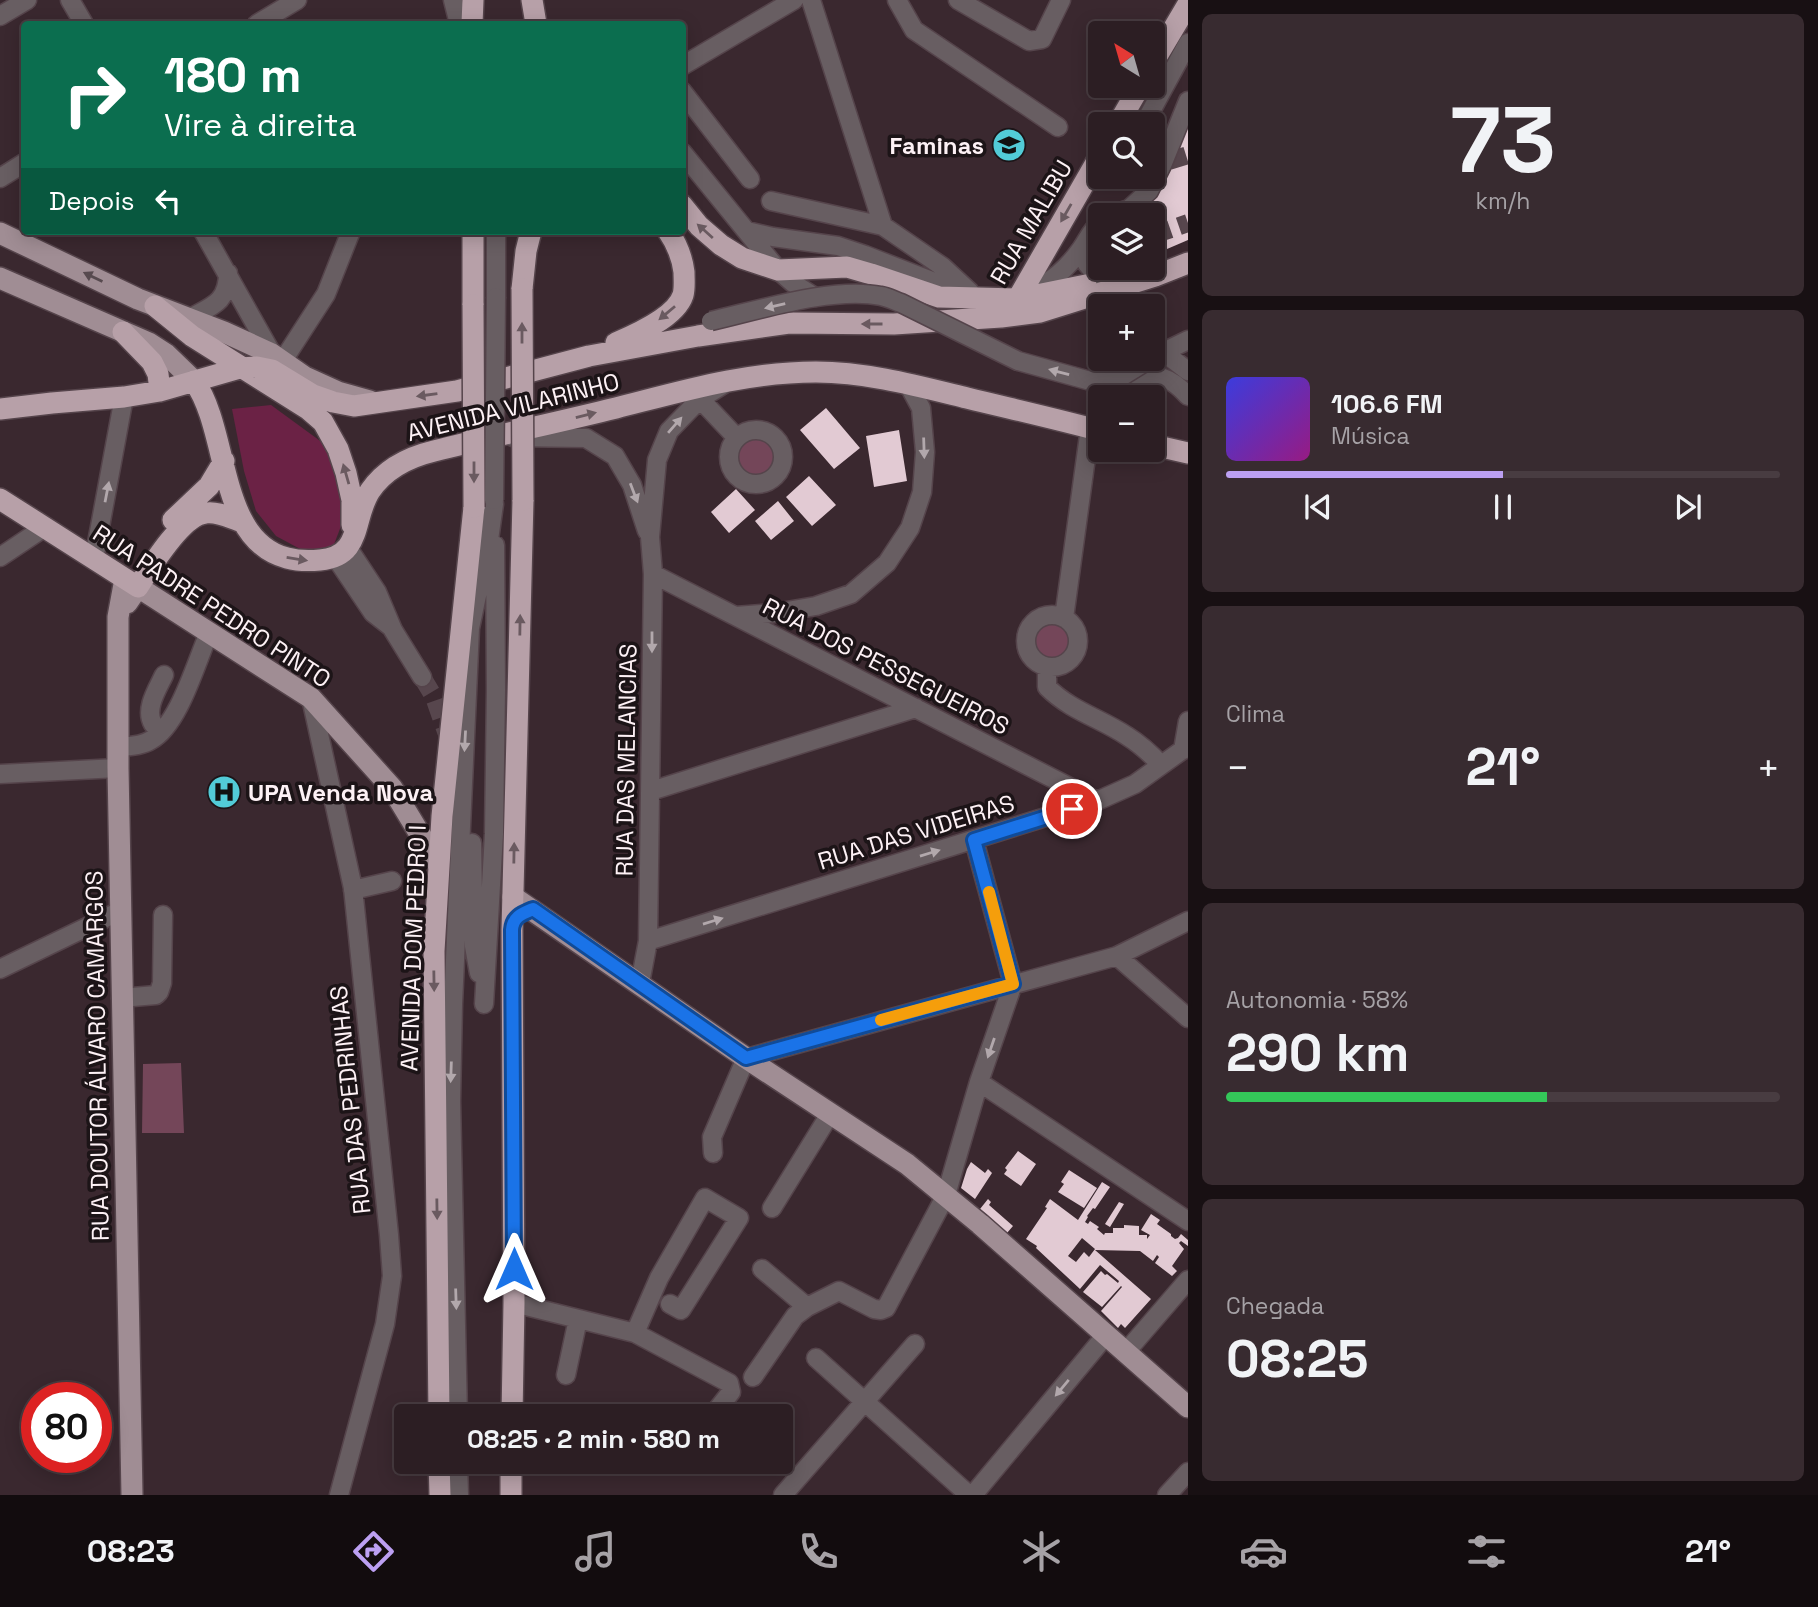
<!DOCTYPE html>
<html lang="pt">
<head>
<meta charset="utf-8">
<style>
	:root { --surface:#2c1e23; --page:#382b30; --text:#f1f3f6; --muted:#a6a2a6; --line:#483c41; --accent:#bca0f2 }
	body { margin:0; font-family:"Space Grotesk",sans-serif; background:var(--page); color:var(--text); height:100vh; display:flex; flex-direction:column; font-size:26px; white-space:nowrap }
	* { box-sizing:border-box; margin:0 }
	p { font-size:23px; color:var(--muted) }
	.icon { flex:none; width:38px; height:38px; fill:none; stroke:currentColor; stroke-width:2; stroke-linecap:round; stroke-linejoin:round }
	.map { position:relative; flex:1; overflow:hidden }
	.drawer { display:flex; flex-direction:column; gap:14px; padding:14px; background:#181013; width:630px }
	.drawer>* { flex:none }
	.guide { position:absolute; left:21px; top:21px; width:665px; height:214px; border-radius:7px; box-shadow:0 4px 18px #0003,0 0 0 2px var(--line); background:#0b6e4f; color:#fff; overflow:hidden }
	.needle { width:46px; rotate:323deg }
	.controls { position:absolute; left:1088px; top:21px; display:grid; gap:14px }
	.controls a { display:grid; place-items:center; width:77px; height:77px; border-radius:7px; background:var(--surface); box-shadow:0 4px 18px #0003,0 0 0 2px var(--line); font-size:35px }
	.speed { position:absolute; left:21px; top:1382px; display:flex; gap:14px; font-size:35px; font-weight:700; text-align:center }
	.speed>* { display:grid; place-content:center; width:91px; height:91px; border-radius:50%; background:var(--surface); box-shadow:0 4px 18px #0003,0 0 0 2px var(--line); line-height:1 }
	.speed .limit { border:10px solid #d22; background:#fff; color:#111 }
	.pin { position:absolute; display:grid; place-items:center; width:60px; height:60px; color:#fff; margin:-30px; border:4px solid #fff; border-radius:50%; box-shadow:0 2px 7px #0007 }
	.me { position:absolute; width:77px; margin:-38px; rotate:0deg; stroke-linejoin:round; filter:drop-shadow(0 0 5px #0008) }
	.turn { display:flex; align-items:center; gap:24px; height:147px; padding:0 28px; font-size:32px }
	.turn .icon { width:91px; height:91px; stroke-width:2.5 }
	.turn b { display:block; font-size:49px; line-height:60px }
	.then { display:flex; align-items:center; height:66px; padding:0 28px; background:#0003; gap:14px; font-size:26px }
	.big { font-size:52px; font-weight:700; line-height:1.1 }
	.drawer .widget { flex:1; display:flex; flex-direction:column; justify-content:center; gap:10px; min-width:0; padding:0 24px; border-radius:10px; background:var(--page) }
	.drawer .dial { align-items:center; gap:0 }
	.dial b { font-size:91px; line-height:1 }
	.song { display:flex; align-items:center; gap:21px }
	.cover { width:84px; height:84px; border-radius:10px; background:linear-gradient(135deg,hsl(240 70% 55%),hsl(310 70% 35%)) }
	.played { height:7px; border-radius:4px; background:linear-gradient(90deg,var(--accent) 50%,var(--line) 50%) }
	.keys { display:flex; justify-content:space-around; direction:ltr }
	.heat { display:flex; justify-content:space-between; align-items:center; font-size:38px; direction:ltr }
	.charge { height:10px; border-radius:5px; background:linear-gradient(90deg,#34c759 58%,var(--line) 0) }
	.trip { position:absolute; left:394px; top:1404px; width:399px; height:70px; border-radius:7px; background:var(--surface); box-shadow:0 4px 18px #0003,0 0 0 2px var(--line); font-weight:700; line-height:70px; text-align:center }
	.tab-bar { display:flex; height:112px; justify-content:space-around; align-items:center; background:#120c0e; color:var(--muted) }
	.tab-bar .icon { width:49px; height:49px }
	.tab-bar .on { color:var(--accent) }
	.tab-bar b { font-size:32px; color:var(--text) }
	main { display:flex; flex:1; min-height:0 }
	.map>svg:first-child { display:block }
	.green { fill:#744659 }
	.water { fill:#6b2245 }
	.building { fill:#e2cad3; fill-rule:evenodd }
	.lines { fill:none; stroke-linecap:round; stroke-linejoin:round }
	.minor-tunnel { stroke:#57464d; stroke-width:18; stroke-dasharray:18 9; stroke-linecap:butt }
	.minor-casing { stroke:#55444b; stroke-width:21 }
	.major-casing { stroke:#55444b; stroke-width:24 }
	.highway-casing { stroke:#55444b; stroke-width:24 }
	.minor { stroke:#685e62; stroke-width:18 }
	.major { stroke:#a08d94; stroke-width:21 }
	.highway { stroke:#b7a0a8; stroke-width:21 }
	.minor-bridge-casing { stroke:#55444b; stroke-width:21; stroke-linecap:butt }
	.highway-bridge-casing { stroke:#55444b; stroke-width:24; stroke-linecap:butt }
	.minor-bridge { stroke:#685e62; stroke-width:18 }
	.highway-bridge { stroke:#b7a0a8; stroke-width:21 }
	.oneway { fill:#6a5a60 }
	.oneway2 { fill:#574a4f }
	.oneway3 { fill:#b2a8ac }
	.route-casing { stroke:#114b97; stroke-width:18 }
	.route { stroke:#1a73e8; stroke-width:12 }
	.slow { stroke:#f59e0b; stroke-width:12 }
	.labels { text-anchor:middle; dominant-baseline:central; stroke-width:7; stroke-linejoin:round; paint-order:stroke }
	.poi-label { font-size:24px; font-weight:bold; fill:#fdf1f5; stroke:#1c1417; text-anchor:end }
	.street-label { font-size:24px; fill:#fdf1f5; stroke:#1c1417 }
</style>
</head>
<body>
<main>
<div class="map">
<svg width="1188" height="1495" viewBox="0 0 1188 1495">
	<rect width="100%" height="100%" fill="#3a282f"/>
	<path class="green" d="M735 457a21 21 0 1 1 42 0a21 21 0 1 1-42 0Z
		M1032 642a21 21 0 1 1 42 0a21 21 0 1 1-42 0Z
		M181,1063L184,1133H142L143,1064Z"/>
	<path class="water" d="M271,405L323,443L341,482L346,513L333,547L323,551L302,550L276,536L256,511L244,471L232,409Z"/>
	<path class="building" d="M1188,118V240L1153,255V215H1146Z
		M826,408L860,448L834,469L800,430Z
		M899,430L907,481L874,487L866,436Z
		M809,476L836,505L812,526L786,497Z
		M736,489L755,510L729,533L711,512Z
		M778,501L794,521L771,540L755,521Z
		M1018,1151L1036,1164L1021,1186L1004,1174L1007,1170L1005,1168Z
		M971,1162L985,1173L988,1169L992,1173L975,1199L961,1188L967,1169Z
		M1069,1170L1097,1188L1084,1208L1058,1192L1064,1184L1061,1182Z
		M1102,1182L1110,1187L1095,1209L1093,1208L1087,1216L1088,1217L1085,1222L1088,1224L1090,1221L1099,1227L1097,1229L1104,1235L1105,1233H1113V1228H1124V1225L1139,1226V1235H1147V1239L1150,1235L1141,1230L1151,1214L1160,1220L1157,1224L1171,1234V1236L1175,1239L1178,1238L1181,1234L1188,1240V1246L1181,1241L1179,1243L1184,1249L1172,1266L1177,1271L1172,1276L1155,1263L1159,1257L1157,1255L1153,1261L1140,1251L1095,1250L1151,1299L1125,1328L1121,1324L1118,1328L1101,1311L1122,1287L1121,1286L1102,1307L1083,1292L1101,1271L1105,1275L1107,1274L1118,1283L1119,1281L1100,1265L1080,1289L1036,1248L1037,1246L1026,1239L1047,1208L1045,1207L1050,1199L1078,1220ZM1082,1238L1095,1249L1089,1257L1084,1252L1076,1262L1068,1256Z
		M988,1199L991,1202L989,1205L1013,1226L1007,1233L980,1209Z
		M1119,1202L1124,1204L1110,1227L1105,1224Z"/>
	<g class="lines">
		<path class="minor-tunnel" d="M1169,161L1188,155
			M1153,228L1165,231L1188,223
			M422,677L434,697L449,740"/>
		<defs>
			<path id="minor" d="M70,0L84,24
				M453,0L459,24
				M811,0L883,226
				M897,0L914,30L1058,127
				M958,0L1029,41L1042,39L1061,0
				M0,16L27,0
				M257,24L297,0
				M682,66L794,0
				M682,91L750,179
				M1144,124L1188,43
				M682,152L778,270L793,283L815,297
				M0,178L24,163
				M771,201L883,226L943,267L970,292
				M1112,215L1129,209L1149,191L1163,163L1188,101
				M203,231L272,354
				M496,231V297
				M747,231L773,237L838,246L865,255L965,294
				M1083,246L1087,264L1102,282
				M1030,292C1053,280 1066,270 1081,249C1088,239 1091,230 1101,222
				M190,318C212,306 228,302 228,273
				M1163,352L1188,371
				M1153,357L1188,340
				M282,362L326,294L351,231
				M1128,397C1146,367 1167,373 1188,396
				M700,399L737,438
				M729 457a27 27 0 1 1 54 0a27 27 0 1 1-54 0Z
				M513,437L586,438L615,456L632,485L647,531
				M348,548L377,592L393,630L422,677
				M0,557L45,527
				M336,558L373,613L391,627
				M94,559L124,397
				M653,574L1097,801
				M1026 641a26 26 0 1 1 52 0a26 26 0 1 1-52 0Z
				M736,616L775,613L816,606L851,594L887,563L910,528L922,492L925,452L921,408L908,384
				M1064,618L1090,428
				M1047,667V687C1071,711 1100,718 1127,736C1140,744 1151,754 1161,765
				M311,698L353,888L389,1235L392,1276L385,1324L339,1495
				M162,731C159,729 155,727 153,724C144,709 158,688 164,675
				M119,747C129,746 142,746 151,740C179,725 196,662 209,633
				M1183,750L1188,721
				M0,774L118,768
				M651,791L916,708
				M974,840L1013,984
				M472,843L474,946L479,973
				M353,890L392,881
				M648,941L1097,801L1135,784L1188,746
				M1117,956L1188,1018
				M0,969L120,911
				M640,983L648,941L653,574L650,537L657,460L669,431L700,399L724,384
				M121,998L156,995L159,992L162,983L163,915
				M484,1004L494,834L496,690L495,545
				M979,1082L1188,1221
				M713,1153L712,1137L746,1058L1117,956L1188,921
				M772,1208L830,1114
				M762,1269L807,1307
				M514,1303L635,1333L729,1383L731,1392L712,1416
				M635,1333L659,1278L705,1198L739,1218L681,1310L670,1304
				M1125,1353L1188,1280
				M816,1358L969,1495
				M566,1375L578,1319
				M753,1377L795,1316L807,1307L839,1291L874,1309L881,1310L886,1308L946,1195L979,1082L1013,984
				M458,1416L451,1101L453,1004L470,628L489,540L494,504
				M458,1461L459,1495
				M783,1495L915,1344
				M973,1495L1106,1335
				M1167,1495L1188,1472"/>
			<path id="major" d="M0,233L138,299L224,332L272,354L305,377L338,392L370,401
				M0,278L149,343L166,354L194,381
				M125,579L118,617V768L132,1495
				M127,603L138,587L311,698L392,788L438,864
				M513,897L746,1058L907,1164L980,1224L1188,1407"/>
			<path id="highway" d="M532,0L536,24
				M472,24L473,0
				M1153,63L1188,4
				M1118,124L1140,86
				M682,205L699,226L721,245L742,258L778,270L847,267L871,274L939,297L1017,299L1086,285
				M473,231V305
				M522,289L526,251L531,231
				M155,306L192,336L308,409L323,422L338,449L346,473L352,500V525
				M1013,307L1101,154
				M123,332L152,362L158,374L160,391
				M616,343C637,334 676,317 683,295C685,288 684,280 684,272C682,256 677,244 668,231
				M194,381C230,431 217,540 287,558C298,561 309,561 320,560C363,556 352,519 370,491C385,469 409,457 434,451C494,436 555,423 616,408C683,391 746,372 816,372C867,372 918,386 967,398C1012,409 1057,419 1101,431
				M0,409L52,403L124,397L160,391L240,368L257,367L272,370L313,395L333,402L354,406L457,391L589,356L698,336L789,323L894,324L1001,317L1040,312L1155,276L1188,263
				M1153,445L1188,453
				M0,499L138,587C150,568 182,515 206,513C218,511 232,519 243,522
				M173,520L209,486L224,461
				M439,1416L434,951L442,816L474,507
				M512,1416L514,1303L512,930L523,500
				M439,1461L440,1495
				M511,1495V1461"/>
		</defs>
		<use href="#minor" class="minor-casing"/>
		<use href="#major" class="major-casing"/>
		<use href="#highway" class="highway-casing"/>
		<use href="#minor" class="minor"/>
		<use href="#major" class="major"/>
		<use href="#highway" class="highway"/>
		<defs>
			<path id="minor-bridge" d="M711,321C759,310 834,286 881,296C888,297 895,301 901,303L1018,361L1094,382L1116,380L1145,362
				M494,500L496,297"/>
			<path id="highway-bridge" d="M522,289L523,500
				M473,305L474,507"/>
		</defs>
		<use href="#minor-bridge" class="minor-bridge-casing"/>
		<use href="#highway-bridge" class="highway-bridge-casing"/>
		<use href="#minor-bridge" class="minor-bridge"/>
		<use href="#highway-bridge" class="highway-bridge"/>
	</g>
	<defs><path id="oneway-solid" d="M-6-.8H1V-3.2L6.5 0L1 3.2V.8H-6Z" transform="scale(1.75)"/></defs>
	<g class="oneway">
		<use href="#oneway-solid" transform="translate(1066 213) rotate(120)"/>
		<use href="#oneway-solid" transform="translate(705 231) rotate(-138)"/>
		<use href="#oneway-solid" transform="translate(667 313) rotate(140)"/>
		<use href="#oneway-solid" transform="translate(872 324) rotate(-180)"/>
		<use href="#oneway-solid" transform="translate(522 333) rotate(-90)"/>
		<use href="#oneway-solid" transform="translate(427 395) rotate(172)"/>
		<use href="#oneway-solid" transform="translate(586 415) rotate(-14)"/>
		<use href="#oneway-solid" transform="translate(474 472) rotate(90)"/>
		<use href="#oneway-solid" transform="translate(346 474) rotate(-106)"/>
		<use href="#oneway-solid" transform="translate(297 559) rotate(9)"/>
		<use href="#oneway-solid" transform="translate(520 625) rotate(-89)"/>
		<use href="#oneway-solid" transform="translate(514 853) rotate(-89)"/>
		<use href="#oneway-solid" transform="translate(434 981) rotate(89)"/>
		<use href="#oneway-solid" transform="translate(437 1209) rotate(89)"/>
	</g>
	<use class="oneway2" href="#oneway-solid" transform="translate(93 277) rotate(-154)"/>
	<g class="oneway3">
		<use href="#oneway-solid" transform="translate(775 306) rotate(167)"/>
		<use href="#oneway-solid" transform="translate(1059 372) rotate(-165)"/>
		<use href="#oneway-solid" transform="translate(675 425) rotate(-49)"/>
		<use href="#oneway-solid" transform="translate(924 448) rotate(88)"/>
		<use href="#oneway-solid" transform="translate(107 492) rotate(-79)"/>
		<use href="#oneway-solid" transform="translate(634 493) rotate(69)"/>
		<use href="#oneway-solid" transform="translate(652 642) rotate(90)"/>
		<use href="#oneway-solid" transform="translate(465 741) rotate(93)"/>
		<use href="#oneway-solid" transform="translate(930 853) rotate(-17)"/>
		<use href="#oneway-solid" transform="translate(713 921) rotate(-17)"/>
		<use href="#oneway-solid" transform="translate(991 1048) rotate(109)"/>
		<use href="#oneway-solid" transform="translate(451 1072) rotate(92)"/>
		<use href="#oneway-solid" transform="translate(456 1299) rotate(88)"/>
		<use href="#oneway-solid" transform="translate(1062 1388) rotate(130)"/>
	</g>
	<g class="lines">
		<defs>
			<path id="route" d="M514,1269L512,930C513,917 521,914 533,909L746,1058L1013,984L974,840L1072,809"/>
		</defs>
		<use href="#route" class="route-casing"/>
		<use href="#route" class="route"/>
		<path class="slow" d="M881,1020L1013,984L989,892"/>
	</g>
	<defs>
		<symbol id="university-disc" viewBox="-11 -11 22 22"><circle r="9.5" fill="#52cbd7" stroke="#1c1417"/><path d="M0-5L7-2L0 1L-7-2ZM-4 1L0 2.5L4 1V4Q0 6-4 4Z" fill="#111"/></symbol>
		<symbol id="hospital-disc" viewBox="-11 -11 22 22"><circle r="9.5" fill="#52cbd7" stroke="#1c1417"/><path d="M-5-5h3v3.5h4V-5h3V5h-3V1.5h-4V5h-3Z" fill="#111"/></symbol>
	</defs>
	<g fill-rule="evenodd">
		<use href="#university-disc" x="990" y="126" width="38" height="38"/>
		<use href="#hospital-disc" x="205" y="773" width="38" height="38"/>
	</g>
	<g class="labels">
		<g class="poi-label">
			<text x="984" y="145">Faminas</text>
			<text x="248" y="792" text-anchor="start">UPA Venda Nova</text>
		</g>
		<g class="street-label">
			<text transform="translate(1031 222) rotate(-60)">RUA MALIBU</text>
			<text transform="translate(513 407) rotate(-14)">AVENIDA VILARINHO</text>
			<text transform="translate(212 606) rotate(33)">RUA PADRE PEDRO PINTO</text>
			<text transform="translate(886 666) rotate(27)">RUA DOS PESSEGUEIROS</text>
			<text transform="translate(626 760) rotate(-89)">RUA DAS MELANCIAS</text>
			<text transform="translate(916 832) rotate(-17)">RUA DAS VIDEIRAS</text>
			<text transform="translate(413 948) rotate(-88)">AVENIDA DOM PEDRO I</text>
			<text transform="translate(97 1056) rotate(-91)">RUA DOUTOR ÁLVARO CAMARGOS</text>
			<text transform="translate(350 1100) rotate(-96)">RUA DAS PEDRINHAS</text>
		</g>
	</g>
</svg>
<div class="controls">
<a><svg class="needle" viewBox="-14 -14 28 28"><path d="M0-13l5 13h-10z" fill="#e53935"/><path d="M0 13l5-13h-10z" fill="#a6a2a6"/></svg></a>
<a><svg class="icon" aria-label="search" viewBox="0 0 24 24"><circle cx="10" cy="10" r="6"/><path d="M15 15l6 6"/></svg></a>
<a><svg class="icon" aria-label="layers" viewBox="0 0 24 24"><path d="M12 4l9 5-9 5-9-5zM3 14l9 5 9-5"/></svg></a>
<a>+</a>
<a>−</a>
</div>
<div class="speed"><div class="limit">80</div></div>
<div class="pin" style="left:1072px;top:809px;background:#d93025"><svg class="icon" aria-label="arrive" viewBox="0 0 24 24"><path d="M6 21V4h12l-3 4 3 4H6"/></svg></div>
<svg class="me" style="left:514px;top:1269px" viewBox="-20 -20 40 40"><path d="M0-17L14 15 0 8-14 15z" fill="#1a73e8" stroke="#fff" stroke-width="4"/></svg>
<div class="trip">08:25 · 2 min · 580 m</div>
<div class="guide">
<div class="turn"><svg class="icon" aria-label="right" viewBox="0 0 24 24"><path d="M7 20v-9h11M14 6l5 5-5 5"/></svg><div><b>180 m</b>Vire à direita</div></div>
<div class="then">Depois<svg class="icon" aria-label="left" viewBox="0 0 24 24"><path d="M17 20v-9H6M10 6l-5 5 5 5"/></svg></div>
</div>
</div>
<section class="drawer">
<div class="widget dial"><b>73</b><p>km/h</p></div>
<div class="widget">
<div class="song"><i class="cover"></i><div><b>106.6 FM</b><p>Música</p></div></div>
<div class="played"></div>
<div class="keys"><svg class="icon" aria-label="previous" viewBox="0 0 24 24"><path d="M18 5L8 12l10 7zM5 5v14"/></svg><svg class="icon" aria-label="pause" viewBox="0 0 24 24"><path d="M8 5v14M16 5v14"/></svg><svg class="icon" aria-label="next" viewBox="0 0 24 24"><path d="M6 5l10 7-10 7zM19 5v14"/></svg></div>
</div>
<div class="widget"><p>Clima</p>
<div class="heat"><a>−</a><b class="big">21°</b><a>+</a></div>
</div>
<div class="widget"><p>Autonomia · 58%</p><b class="big">290 km</b><div class="charge"></div></div>
<div class="widget"><p>Chegada</p><b class="big">08:25</b></div>
</section>
</main>
<nav class="tab-bar">
<b>08:23</b>
<svg class="icon on" aria-label="directions" viewBox="0 0 24 24"><path d="M12 3l9 9-9 9-9-9zM9 14v-3h6M13 9l2 2-2 2"/></svg>
<svg class="icon" aria-label="music" viewBox="0 0 24 24"><path d="M9 18V5l10-2v13"/><circle cx="6" cy="18" r="3"/><circle cx="16" cy="16" r="3"/></svg>
<svg class="icon" aria-label="phone" viewBox="0 0 24 24"><path d="M5 4h4l2 5-3 2q2 4 5 5l2-3 5 2v4C11 20 4 13 5 4z"/></svg>
<svg class="icon" aria-label="climate" viewBox="0 0 24 24"><path d="M12 3v18M4 7l16 10M4 17L20 7"/></svg>
<svg class="icon" aria-label="car" viewBox="0 0 24 24"><path d="M5 17H2v-5l4-1 3-4h7l3 4 3 1v5h-3M9 17h6M6 11h13"/><circle cx="7" cy="17" r="2"/><circle cx="17" cy="17" r="2"/></svg>
<svg class="icon" aria-label="filters" viewBox="0 0 24 24"><path d="M4 7h16M4 17h16"/><circle cx="9" cy="7" r="2"/><circle cx="15" cy="17" r="2"/></svg>
<b>21°</b>
</nav>
</body>
</html>
